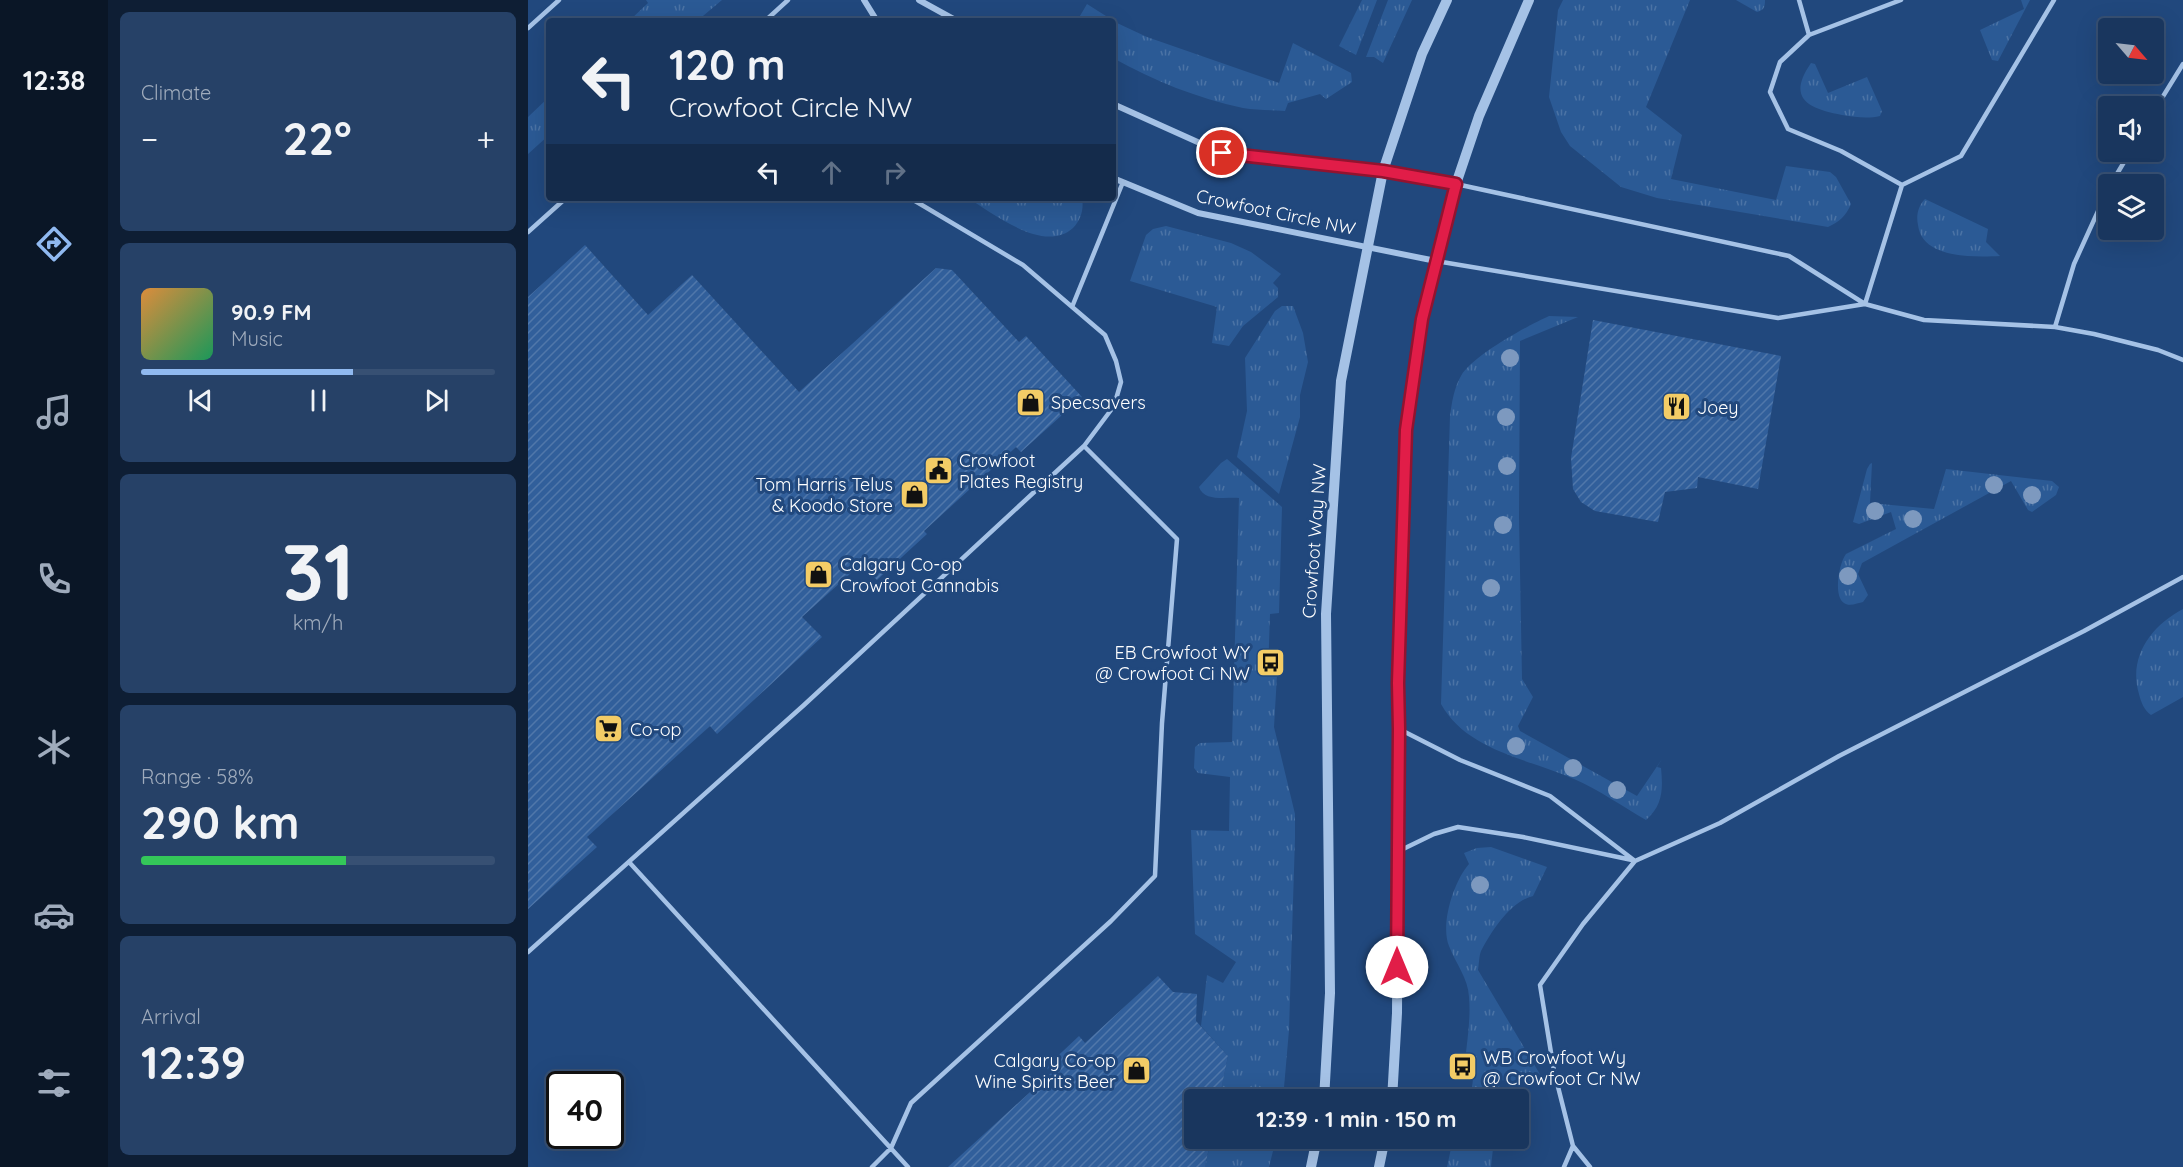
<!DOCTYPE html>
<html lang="en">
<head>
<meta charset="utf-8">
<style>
	:root { --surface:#19365e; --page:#264167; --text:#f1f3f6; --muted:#9fabbc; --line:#375073; --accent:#90b9f0 }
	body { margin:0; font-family:Quicksand,sans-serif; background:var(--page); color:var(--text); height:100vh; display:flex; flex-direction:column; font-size:22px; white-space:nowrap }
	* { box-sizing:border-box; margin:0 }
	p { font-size:20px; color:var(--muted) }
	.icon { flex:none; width:33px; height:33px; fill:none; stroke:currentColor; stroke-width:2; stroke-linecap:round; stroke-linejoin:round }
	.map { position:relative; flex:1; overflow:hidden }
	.side { display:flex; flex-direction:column; gap:12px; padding:12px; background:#0e1e34; width:420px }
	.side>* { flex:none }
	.top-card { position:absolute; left:18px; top:18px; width:570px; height:183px; border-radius:6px; box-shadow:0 6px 24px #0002,0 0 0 2px var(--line); background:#19365e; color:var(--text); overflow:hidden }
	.needle { width:39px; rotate:118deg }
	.fabs { position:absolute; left:1570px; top:18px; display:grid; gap:12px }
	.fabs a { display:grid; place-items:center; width:66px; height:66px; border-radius:6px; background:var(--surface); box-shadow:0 6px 24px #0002,0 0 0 2px var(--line); font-size:30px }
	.speed { position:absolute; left:18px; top:1071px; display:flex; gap:12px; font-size:30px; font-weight:700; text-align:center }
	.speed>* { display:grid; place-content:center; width:78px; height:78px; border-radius:50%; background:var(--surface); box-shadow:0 6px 24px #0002,0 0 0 2px var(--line); line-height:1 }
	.speed .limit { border:3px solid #111; border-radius:9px; background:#fff; color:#111 }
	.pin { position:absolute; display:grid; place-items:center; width:51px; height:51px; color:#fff; margin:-26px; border:3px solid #fff; border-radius:50%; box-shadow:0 2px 6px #0007 }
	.me { position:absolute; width:66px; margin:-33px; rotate:0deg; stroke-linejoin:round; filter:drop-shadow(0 0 4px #0008) }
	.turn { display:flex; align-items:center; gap:21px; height:126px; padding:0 24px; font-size:27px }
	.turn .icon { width:78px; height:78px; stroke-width:2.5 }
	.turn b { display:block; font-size:42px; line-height:51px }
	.lanes { display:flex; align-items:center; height:57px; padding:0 24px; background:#0003; justify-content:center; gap:30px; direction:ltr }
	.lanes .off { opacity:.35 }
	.big { font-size:45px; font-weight:700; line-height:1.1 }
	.side .card { flex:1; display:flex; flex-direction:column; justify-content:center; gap:9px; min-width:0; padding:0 21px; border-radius:9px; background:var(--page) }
	.side .dial { align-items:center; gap:0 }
	.dial b { font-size:78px; line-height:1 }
	.song { display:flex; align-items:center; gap:18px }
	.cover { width:72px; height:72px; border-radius:9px; background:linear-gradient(135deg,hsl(30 70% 55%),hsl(150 70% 35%)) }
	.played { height:6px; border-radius:3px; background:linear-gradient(90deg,var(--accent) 60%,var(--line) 60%) }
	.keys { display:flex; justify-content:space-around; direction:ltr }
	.heat { display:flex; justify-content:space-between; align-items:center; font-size:33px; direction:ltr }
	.charge { height:9px; border-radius:4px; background:linear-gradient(90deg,#34c759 58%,var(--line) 0) }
	.trip { position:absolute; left:656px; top:1089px; width:345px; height:60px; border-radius:6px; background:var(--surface); box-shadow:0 6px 24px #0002,0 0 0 2px var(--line); font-weight:700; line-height:60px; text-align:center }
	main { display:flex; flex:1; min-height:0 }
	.tabs { display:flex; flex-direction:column; width:108px; justify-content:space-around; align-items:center; background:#0a1626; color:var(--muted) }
	.tabs .icon { width:42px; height:42px }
	.tabs .on { color:var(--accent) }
	.tabs b { font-size:27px; color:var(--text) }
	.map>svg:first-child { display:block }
	.grass { fill:url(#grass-tufts) }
	.building { fill:url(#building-hatch) }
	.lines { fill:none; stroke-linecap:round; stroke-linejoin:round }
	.service { stroke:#a5c2e6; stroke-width:4.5 }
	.minor { stroke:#a5c2e6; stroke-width:6 }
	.tertiary { stroke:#a5c2e6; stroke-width:10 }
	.tree { fill:#7d99bf }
	.route-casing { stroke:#92132f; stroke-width:15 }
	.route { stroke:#e11d48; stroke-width:10 }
	.labels { text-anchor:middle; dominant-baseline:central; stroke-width:6; stroke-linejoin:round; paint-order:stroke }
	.street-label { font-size:18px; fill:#fff; stroke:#21487d }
	.poi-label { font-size:18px; fill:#fff; stroke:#21487d; text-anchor:start }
</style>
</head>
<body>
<main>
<nav class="tabs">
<b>12:38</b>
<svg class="icon on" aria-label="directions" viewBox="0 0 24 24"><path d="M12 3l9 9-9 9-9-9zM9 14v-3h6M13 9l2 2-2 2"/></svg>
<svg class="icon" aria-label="music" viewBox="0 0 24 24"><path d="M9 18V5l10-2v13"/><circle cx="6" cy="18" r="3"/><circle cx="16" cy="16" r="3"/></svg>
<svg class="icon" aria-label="phone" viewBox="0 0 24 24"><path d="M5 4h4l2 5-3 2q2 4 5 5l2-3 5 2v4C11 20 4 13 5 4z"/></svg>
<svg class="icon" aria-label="climate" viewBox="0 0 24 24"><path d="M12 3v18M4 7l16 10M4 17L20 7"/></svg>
<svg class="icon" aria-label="car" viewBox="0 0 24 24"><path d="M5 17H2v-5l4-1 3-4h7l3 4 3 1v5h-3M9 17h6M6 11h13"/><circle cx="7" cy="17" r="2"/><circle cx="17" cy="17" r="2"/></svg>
<svg class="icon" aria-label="filters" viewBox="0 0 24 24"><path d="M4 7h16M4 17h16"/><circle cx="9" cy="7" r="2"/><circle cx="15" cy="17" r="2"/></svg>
</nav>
<section class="side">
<div class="card"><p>Climate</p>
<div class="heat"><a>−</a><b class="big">22°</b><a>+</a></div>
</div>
<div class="card">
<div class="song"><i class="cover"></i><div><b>90.9 FM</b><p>Music</p></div></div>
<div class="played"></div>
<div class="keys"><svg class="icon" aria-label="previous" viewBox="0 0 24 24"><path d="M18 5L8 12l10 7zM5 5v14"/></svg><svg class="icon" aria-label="pause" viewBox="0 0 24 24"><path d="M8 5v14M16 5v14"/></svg><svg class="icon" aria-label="next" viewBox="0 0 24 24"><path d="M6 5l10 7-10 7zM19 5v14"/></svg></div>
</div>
<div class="card dial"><b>31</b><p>km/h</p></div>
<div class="card"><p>Range · 58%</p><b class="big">290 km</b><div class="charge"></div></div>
<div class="card"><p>Arrival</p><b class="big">12:39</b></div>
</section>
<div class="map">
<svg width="1655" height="1167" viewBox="0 0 1655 1167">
	<defs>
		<pattern id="grass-tufts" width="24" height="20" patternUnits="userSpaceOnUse" patternTransform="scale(1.5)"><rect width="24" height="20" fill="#2b5a95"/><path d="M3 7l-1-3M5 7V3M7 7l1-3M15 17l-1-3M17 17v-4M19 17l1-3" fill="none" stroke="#4b73a5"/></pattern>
		<pattern id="building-hatch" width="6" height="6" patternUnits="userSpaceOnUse" patternTransform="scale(1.5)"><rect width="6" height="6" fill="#315f9b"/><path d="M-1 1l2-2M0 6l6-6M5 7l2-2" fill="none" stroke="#5077aa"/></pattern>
	</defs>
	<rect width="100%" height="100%" fill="#21487d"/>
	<path class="grass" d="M118,0H194L169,21H101L120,3Z
		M834,0H849L828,55L811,46Z
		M860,0H884L855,63L846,57H838Z
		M1035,0H1162L1118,107L1154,135L1143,179L1248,200L1258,166L1302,172L1308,177L1323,204C1318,216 1311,222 1300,227L1129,198L1093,187L1042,146L1033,132L1021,97L1030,10Z
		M1208,0H1237C1237,7 1236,10 1229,12Z
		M1493,0H1502L1470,61L1464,60L1452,30L1496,9Z
		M559,4L589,23L619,37L751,83L765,43L823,73L824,82L798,99L792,94L760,103L757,111C743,110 728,110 715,108C669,98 626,81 585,58V21H549Z
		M1283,63L1287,64L1300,93L1339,77L1354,111L1352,116C1339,119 1328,117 1314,115C1281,109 1258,99 1283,63Z
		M21,97V135L0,154V117Z
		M440,198H554C556,209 553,220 545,228C516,254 466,214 440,198Z
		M1397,199L1460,229L1458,242L1472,256C1446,257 1394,259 1390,225C1388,216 1390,206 1397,199Z
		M638,226L703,243L723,252L753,274L745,283L750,288V297L715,326L701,346L684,343L689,307L602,281L618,235L625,229Z
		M754,306H765L775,333L780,362L772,395V417L751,494L709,457L719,411L717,358L747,311Z
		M1021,316L1050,317L992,341L991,517L994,679L1005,697L990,726L992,731L1109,796L1134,759L1129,767L1133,768C1135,789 1135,805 1118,820C1094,806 1071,790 1046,779C1001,759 939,751 913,704L922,416C924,402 926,388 933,376C944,356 999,326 1021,316Z
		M699,459L754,507L751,613L742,614L740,673L749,675L746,727L767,814V838L761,1030L755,1099H691L700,1056L673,1026L679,975L695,983L708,962L667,934L663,830L701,831L702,777L670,773L666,768L667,747L672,743L704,742L711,498C698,497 676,502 671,487L693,463Z
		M1344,463L1342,503L1406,509L1418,469L1524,481L1531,487L1528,495L1504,512L1500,510L1483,481L1334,563L1330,574L1340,595L1335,602C1330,603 1321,607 1316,603C1305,596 1311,563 1318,554L1368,529L1363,512L1331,524L1325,522L1339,469L1342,464Z
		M1655,609V697L1623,715C1616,710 1613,702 1611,694C1600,657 1623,626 1655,609Z
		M963,847L1019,867L1005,896C983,901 964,930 953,951C951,956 951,964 950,970L1013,1076V1080L1007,1084L972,1080L970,1099H943L946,1068L937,1062C939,1041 943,1019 941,997C940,978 928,964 921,946C912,924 926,881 941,864L936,853L949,848Z
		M683,1139H748L741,1167H677Z
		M925,1139H966L963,1167H919Z"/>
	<path class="building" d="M57,245L120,315L164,275L271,392L408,268L424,270L491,342L498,336L554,397L493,452L488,447L396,531L399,534L349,580L333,564L274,617L294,637L189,734L182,726L59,837L69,847L0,909V297Z
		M1065,320L1253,356L1230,489L1170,477L1169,488L1137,492L1130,522L1067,511L1053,502L1045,489L1043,458Z
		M630,976L645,992L669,994L668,1021L700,1056L691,1100H666V1138H683L677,1167H420L523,1073L518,1067L551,1036L557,1043Z"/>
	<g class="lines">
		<path class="service" d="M1271,0L1281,35
			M1373,0L1281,35L1252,62L1242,92L1260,129L1313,151L1374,185
			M237,21L260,0
			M0,28L31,0
			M1626,111L1655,64
			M928,184L1261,256L1337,304L1396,320L1527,327L1566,334L1630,350L1655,360
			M1583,184L1602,152
			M0,232L38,198
			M908,261L1250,318L1337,304
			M1337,304L1374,185L1433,156L1526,0
			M544,307L595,182
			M1527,327L1546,264L1581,187
			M873,730L932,760L1022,796L1107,861
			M871,851L906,834L930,827L995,837L1104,860
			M101,862L380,1167
			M0,952L276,705L556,446
			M344,1167L363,1148L383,1103L583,921L627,876L634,723L649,539L556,446L586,406L593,382L588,361L577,335L495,265L382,198
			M1036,1167L1045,1146
			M1062,1167L1045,1146L1026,1071L1012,985L1055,924L1107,861L1192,823L1311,756L1556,631L1655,577"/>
		<path class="minor" d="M336,0L349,21
			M391,0L429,21
			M585,104L694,153L855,171L928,184
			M585,178L670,213L908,261"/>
		<path class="tertiary" d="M796,1100L802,993L798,614L813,381L855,171L894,54L919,0
			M864,1100L869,1013L871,729L870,683L877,430L894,319L928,184L951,116L1001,0
			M783,1167L789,1138
			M851,1167L857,1138"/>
	</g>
	<g class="tree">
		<circle cx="982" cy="358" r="9"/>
		<circle cx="978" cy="417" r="9"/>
		<circle cx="979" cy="466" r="9"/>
		<circle cx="1466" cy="485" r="9"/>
		<circle cx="1504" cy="495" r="9"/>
		<circle cx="1347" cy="511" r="9"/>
		<circle cx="1385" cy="519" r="9"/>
		<circle cx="975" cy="525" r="9"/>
		<circle cx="1320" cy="576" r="9"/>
		<circle cx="963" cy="588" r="9"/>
		<circle cx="988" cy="746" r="9"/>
		<circle cx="1045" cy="768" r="9"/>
		<circle cx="1089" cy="790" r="9"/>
		<circle cx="952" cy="885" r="9"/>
	</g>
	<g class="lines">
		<defs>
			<path id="route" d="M694,153L855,171L928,184L894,319L878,430L870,683L871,729L869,967"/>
		</defs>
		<use href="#route" class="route-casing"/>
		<use href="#route" class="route"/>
	</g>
	<defs>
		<symbol id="shop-square" viewBox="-11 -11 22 22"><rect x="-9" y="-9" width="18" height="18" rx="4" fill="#f3cc66" stroke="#21487d"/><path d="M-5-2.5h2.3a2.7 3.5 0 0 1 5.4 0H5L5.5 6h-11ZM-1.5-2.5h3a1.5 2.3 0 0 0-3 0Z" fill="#111"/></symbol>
		<symbol id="restaurant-square" viewBox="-11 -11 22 22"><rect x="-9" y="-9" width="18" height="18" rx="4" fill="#f3cc66" stroke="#21487d"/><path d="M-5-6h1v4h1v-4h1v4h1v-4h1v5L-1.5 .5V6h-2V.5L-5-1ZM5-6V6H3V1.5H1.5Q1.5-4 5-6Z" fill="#111"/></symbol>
		<symbol id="civic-square" viewBox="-11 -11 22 22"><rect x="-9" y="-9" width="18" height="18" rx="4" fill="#f3cc66" stroke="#21487d"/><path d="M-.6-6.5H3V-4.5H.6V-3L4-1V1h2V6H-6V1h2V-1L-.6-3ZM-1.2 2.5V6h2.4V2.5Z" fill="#111"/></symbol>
		<symbol id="bus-square" viewBox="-11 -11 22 22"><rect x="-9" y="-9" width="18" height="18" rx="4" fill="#f3cc66" stroke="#21487d"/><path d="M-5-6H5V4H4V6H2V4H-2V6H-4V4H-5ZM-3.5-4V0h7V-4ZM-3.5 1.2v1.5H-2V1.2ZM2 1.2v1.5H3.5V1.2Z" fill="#111"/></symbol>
		<symbol id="supermarket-square" viewBox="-11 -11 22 22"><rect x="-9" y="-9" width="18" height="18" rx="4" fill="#f3cc66" stroke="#21487d"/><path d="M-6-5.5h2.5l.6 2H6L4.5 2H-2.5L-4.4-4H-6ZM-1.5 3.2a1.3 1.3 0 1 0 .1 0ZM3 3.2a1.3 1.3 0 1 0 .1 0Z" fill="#111"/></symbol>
	</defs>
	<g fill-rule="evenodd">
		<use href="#shop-square" x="486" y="386" width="33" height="33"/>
		<use href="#restaurant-square" x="1132" y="390" width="33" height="33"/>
		<use href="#civic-square" x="394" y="454" width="33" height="33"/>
		<use href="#shop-square" x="370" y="478" width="33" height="33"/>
		<use href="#shop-square" x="274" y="558" width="33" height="33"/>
		<use href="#bus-square" x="726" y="646" width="33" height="33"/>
		<use href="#supermarket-square" x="64" y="712" width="33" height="33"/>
		<use href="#bus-square" x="918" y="1050" width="33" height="33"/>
		<use href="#shop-square" x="592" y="1054" width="33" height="33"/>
	</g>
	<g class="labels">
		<g class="street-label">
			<text transform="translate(748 212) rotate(12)">Crowfoot Circle NW</text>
			<text transform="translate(786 541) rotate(-86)">Crowfoot Way NW</text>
		</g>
		<g class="poi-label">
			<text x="523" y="402">Specsavers</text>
			<text x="1169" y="407">Joey</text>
			<text x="431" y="460">Crowfoot<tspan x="431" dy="21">Plates Registry</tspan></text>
			<text x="365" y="484" text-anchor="end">Tom Harris Telus<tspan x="365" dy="21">&amp; Koodo Store</tspan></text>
			<text x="312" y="564">Calgary Co-op<tspan x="312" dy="21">Crowfoot Cannabis</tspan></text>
			<text x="722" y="652" text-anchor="end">EB Crowfoot WY<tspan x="722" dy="21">@ Crowfoot Ci NW</tspan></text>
			<text x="102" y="729">Co-op</text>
			<text x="955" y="1057">WB Crowfoot Wy<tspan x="955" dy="21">@ Crowfoot Cr NW</tspan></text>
			<text x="588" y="1060" text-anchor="end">Calgary Co-op<tspan x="588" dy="21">Wine Spirits Beer</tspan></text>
		</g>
	</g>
</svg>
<div class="fabs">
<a><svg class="needle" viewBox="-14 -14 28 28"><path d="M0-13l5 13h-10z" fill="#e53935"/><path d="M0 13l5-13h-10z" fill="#9fabbc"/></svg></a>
<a><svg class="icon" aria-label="sound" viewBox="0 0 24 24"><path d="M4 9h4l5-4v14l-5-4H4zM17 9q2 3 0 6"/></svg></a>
<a><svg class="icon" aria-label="layers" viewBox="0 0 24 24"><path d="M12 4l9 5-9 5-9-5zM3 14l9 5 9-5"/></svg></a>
</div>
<div class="speed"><div class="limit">40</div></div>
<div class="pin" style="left:694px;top:153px;background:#d93025"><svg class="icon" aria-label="arrive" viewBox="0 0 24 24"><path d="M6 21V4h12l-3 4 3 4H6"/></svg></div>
<svg class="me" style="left:869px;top:967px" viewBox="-20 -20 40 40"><circle r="19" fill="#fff"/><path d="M0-13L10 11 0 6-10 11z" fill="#e11d48"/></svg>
<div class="trip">12:39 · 1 min · 150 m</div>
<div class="top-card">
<div class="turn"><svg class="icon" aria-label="left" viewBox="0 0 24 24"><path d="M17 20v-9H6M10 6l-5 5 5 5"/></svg><div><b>120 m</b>Crowfoot Circle NW</div></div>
<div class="lanes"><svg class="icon" aria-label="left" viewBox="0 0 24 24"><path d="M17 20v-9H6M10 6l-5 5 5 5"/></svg><svg class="icon off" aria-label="ahead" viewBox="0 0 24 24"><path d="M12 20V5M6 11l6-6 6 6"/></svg><svg class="icon off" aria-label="right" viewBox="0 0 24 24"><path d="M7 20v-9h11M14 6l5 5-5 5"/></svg></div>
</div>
</div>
</main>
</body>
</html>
